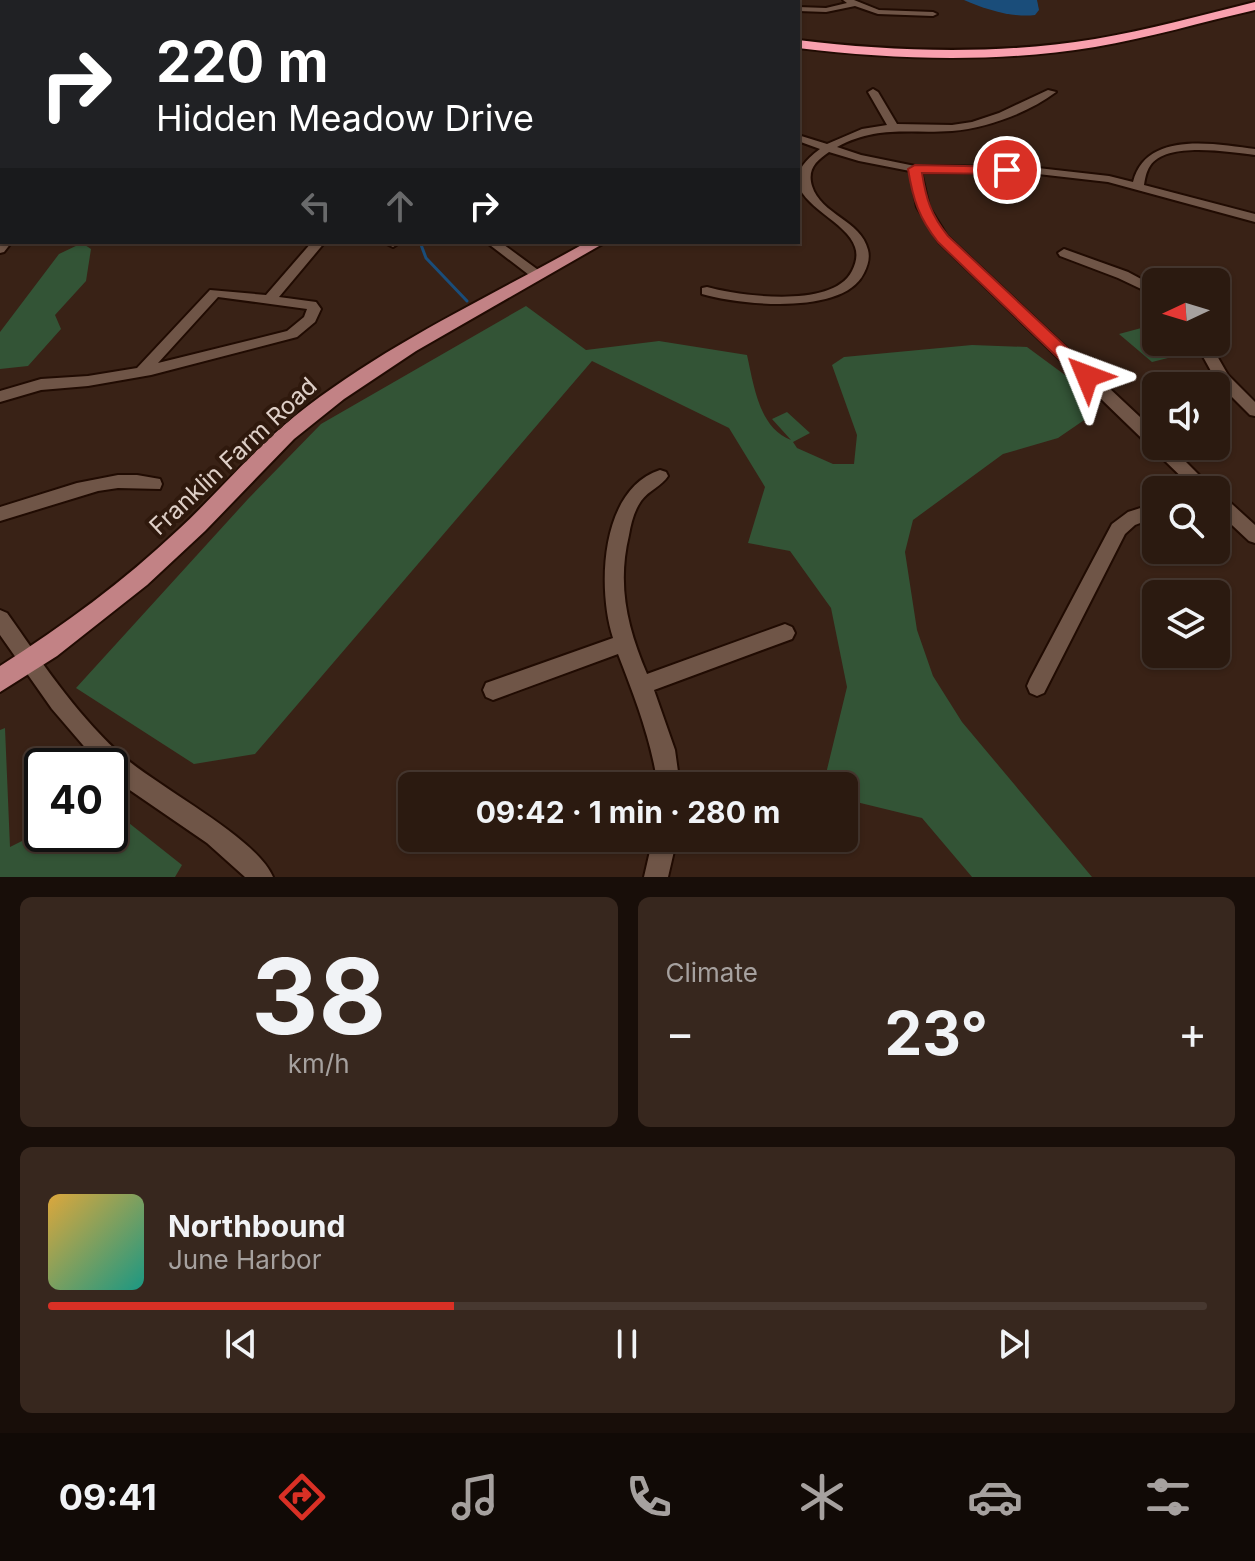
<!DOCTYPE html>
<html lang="en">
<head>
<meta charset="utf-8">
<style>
	:root { --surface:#2b1a10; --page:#37271e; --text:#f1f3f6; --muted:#a6a19f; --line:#473830; --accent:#d93025 }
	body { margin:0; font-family:Inter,sans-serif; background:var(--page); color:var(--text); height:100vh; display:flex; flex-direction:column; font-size:30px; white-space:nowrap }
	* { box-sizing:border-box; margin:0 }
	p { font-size:26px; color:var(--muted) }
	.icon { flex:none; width:44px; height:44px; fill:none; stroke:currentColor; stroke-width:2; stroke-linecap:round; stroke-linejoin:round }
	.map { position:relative; height:877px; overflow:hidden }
	.side { display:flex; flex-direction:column; gap:20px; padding:20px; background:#180e09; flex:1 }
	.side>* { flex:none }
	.guide { position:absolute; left:0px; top:0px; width:800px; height:244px; box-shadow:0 2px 6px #0004,0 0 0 2px var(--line); background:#202124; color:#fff; overflow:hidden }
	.needle { width:52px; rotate:266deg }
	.controls { position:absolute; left:1142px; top:268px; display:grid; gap:16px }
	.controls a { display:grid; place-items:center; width:88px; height:88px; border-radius:12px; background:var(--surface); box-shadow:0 2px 6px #0004,0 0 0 2px var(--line); font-size:40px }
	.speed { position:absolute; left:24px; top:748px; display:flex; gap:16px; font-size:40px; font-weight:700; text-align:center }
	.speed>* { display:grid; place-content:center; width:104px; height:104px; border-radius:50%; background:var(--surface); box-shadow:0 2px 6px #0004,0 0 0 2px var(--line); line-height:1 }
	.speed .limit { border:4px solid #111; border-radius:12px; background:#fff; color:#111 }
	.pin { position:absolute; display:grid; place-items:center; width:68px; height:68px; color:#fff; margin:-34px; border:4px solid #fff; border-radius:50%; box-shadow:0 2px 8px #0007 }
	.me { position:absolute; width:88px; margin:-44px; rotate:314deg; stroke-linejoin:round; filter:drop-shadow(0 0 6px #0008) }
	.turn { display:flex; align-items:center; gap:28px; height:168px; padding:0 24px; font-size:36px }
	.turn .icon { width:104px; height:104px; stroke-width:2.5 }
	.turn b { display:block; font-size:56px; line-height:68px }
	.lanes { display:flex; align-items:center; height:76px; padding:0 24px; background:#0003; justify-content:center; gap:40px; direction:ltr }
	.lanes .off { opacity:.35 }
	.big { font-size:60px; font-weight:700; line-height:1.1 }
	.side .widget { flex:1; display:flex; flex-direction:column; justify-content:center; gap:12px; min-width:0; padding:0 28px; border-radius:12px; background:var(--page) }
	.side .dial { align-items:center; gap:0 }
	.dial b { font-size:104px; line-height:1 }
	.song { display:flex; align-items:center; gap:24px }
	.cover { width:96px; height:96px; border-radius:12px; background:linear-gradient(135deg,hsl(40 70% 55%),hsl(170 70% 35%)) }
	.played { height:8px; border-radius:4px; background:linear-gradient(90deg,var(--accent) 35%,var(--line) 35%) }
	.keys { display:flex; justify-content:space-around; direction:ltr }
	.heat { display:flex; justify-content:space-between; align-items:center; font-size:44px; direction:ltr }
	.side .tiles { flex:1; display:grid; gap:20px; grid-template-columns:1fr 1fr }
	.widget:last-child { grid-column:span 2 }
	.trip { position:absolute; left:398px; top:772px; width:460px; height:80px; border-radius:12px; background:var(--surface); box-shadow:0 2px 6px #0004,0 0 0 2px var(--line); font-weight:700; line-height:80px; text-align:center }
	.dock { display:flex; height:128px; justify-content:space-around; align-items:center; background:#110a06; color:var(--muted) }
	.dock .icon { width:56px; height:56px }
	.dock .current { color:var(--accent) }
	.dock b { font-size:36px; color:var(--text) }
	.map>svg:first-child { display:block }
	.green { fill:#335436 }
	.water { fill:#1a4d7a }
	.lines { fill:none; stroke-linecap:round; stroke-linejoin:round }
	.stream { stroke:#1a4d7a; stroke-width:3 }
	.minor-casing { stroke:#200b02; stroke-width:4 }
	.major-casing { stroke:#200b02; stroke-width:4 }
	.highway-casing { stroke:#200b02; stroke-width:4 }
	.minor { fill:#6f5547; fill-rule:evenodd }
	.major { fill:#c28285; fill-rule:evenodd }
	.highway { fill:#f9a0ae; fill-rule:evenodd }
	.route { fill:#d93025; stroke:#8d1f18; stroke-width:2 }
	.labels { text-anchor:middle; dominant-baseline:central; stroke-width:8; stroke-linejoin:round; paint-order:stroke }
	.street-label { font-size:24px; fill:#decfc7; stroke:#2f190d }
</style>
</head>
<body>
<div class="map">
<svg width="1255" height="877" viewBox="0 0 1255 877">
	<rect width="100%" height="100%" fill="#392216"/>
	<path class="green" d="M82,243L91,249L86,281L55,315L61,329L28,366L0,369V332L59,254Z
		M526,306L586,350L659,341L747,355C754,386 759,428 791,440L772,419L787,412L810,433L793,442L797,448L833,464H854L857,435L832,365L844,357L972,345L1027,347L1084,389L1093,414L1058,438L1003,454L913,520L905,552L917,630L933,676L962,722L1092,877H972L922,818L844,799V786H823L847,687L831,608L790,551L748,543L765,487L729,428L592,361L255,754L194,764L76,688L248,499L321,424Z
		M1145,327L1156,335V342H1164L1180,355L1152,362L1119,334Z
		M5,728L10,847L42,831V834H110V808L182,865L175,877H0V730Z"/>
	<path class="water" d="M964,0H1037L1039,10L1035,15C1013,18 984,9 964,0Z"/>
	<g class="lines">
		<path class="stream" d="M420,242L426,258L467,301"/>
		<defs>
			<path id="minor" d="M736,0H751L753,2H738Z
				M843,0H854L879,10L933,12L937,14L933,16L878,14L855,6L826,12L798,11V7L826,8L847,3Z
				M873,89L878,92L897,124L952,125L972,122L999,113L1048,90L1056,92C1028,113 987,128 952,131C908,134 878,125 837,147L861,155L915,166L1029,167L1109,176L1133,182C1146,130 1215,144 1255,149V155C1229,152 1166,141 1150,166C1146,172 1145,179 1144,185L1255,214V222L1108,182L1029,173L921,172L929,207L947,236L1156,432V446H1170L1214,490H1195L939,242L917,207L910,171L859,161L829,152C816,161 807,169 812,186C821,215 861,220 868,250C870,258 868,265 864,273C844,316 739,305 702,294V288L707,287C740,296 833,309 852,271C856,263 858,255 855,247C845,214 758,194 820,149L798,141V135L827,144L862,129L887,125L868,92Z
				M0,105L2,106V112H0Z
				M0,239L11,243L4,252L0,253Z
				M312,242H325L279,297L316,302L321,309L315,322L297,337L151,375L88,386L41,390L0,402V391L41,379L88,376L137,368L210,290L266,295ZM218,297L307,309L304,317L287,331L158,363Z
				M383,242H399V243L393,247Z
				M486,242H500L545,275L543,278H533Z
				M1064,249L1128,272L1156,287V296L1118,278L1060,256L1058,253Z
				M1195,342H1209L1228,375L1255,402V416L1250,415L1217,382Z
				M660,470L666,472L668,476C662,486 649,490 641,501C634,511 631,523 629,535C617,585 627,627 647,674L785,624L792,627L795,633L792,639L654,690L675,750L680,786H658C651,739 635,698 618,654L493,700L486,697L483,690L486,683L613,638C597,589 600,489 660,470Z
				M118,475H137L160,479L162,484L160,489L118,488L98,491L0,521V507L77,483Z
				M1216,493L1222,495L1255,525V543L1249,541L1216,510Z
				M1156,503V517L1135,525L1125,534L1044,693L1037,696L1030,693L1027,686L1030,679L1112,524L1128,512Z
				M0,610L7,613C41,661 74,711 117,751C154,786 256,836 273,877H245L207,843L121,784L110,774V766H101L52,709L0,635Z
				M653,838H677L668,877H644Z"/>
			<path id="major" d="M587,242H606L416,351L344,399L294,439L205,531L147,585L57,656L0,692V666C63,626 124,581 178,530C218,493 253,450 295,416C384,345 489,297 587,242Z"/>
			<path id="highway" d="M502,0H526L527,2H503Z
				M549,0H573L574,2H550Z
				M1255,2V10C1202,22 1149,38 1095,47C996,63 897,60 798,48V40C897,52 996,55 1095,39C1149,30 1202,15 1255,2Z"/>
		</defs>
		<use href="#minor" class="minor-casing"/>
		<use href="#major" class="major-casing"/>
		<use href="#highway" class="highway-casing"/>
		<use href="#minor" class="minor"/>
		<use href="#major" class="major"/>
		<use href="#highway" class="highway"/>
	</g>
	<path class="route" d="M915,165L1012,167V172L1007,174L922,173C926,199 931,215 948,236L1093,372L1095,376L1093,380H1081L938,242C919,218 913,200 908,169Z"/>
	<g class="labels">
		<g class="street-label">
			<text transform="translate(233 456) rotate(-43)">Franklin Farm Road</text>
		</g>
	</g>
</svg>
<div class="controls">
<a><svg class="needle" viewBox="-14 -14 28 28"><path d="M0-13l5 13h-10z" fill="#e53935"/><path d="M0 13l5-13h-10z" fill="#a6a19f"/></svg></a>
<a><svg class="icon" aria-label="sound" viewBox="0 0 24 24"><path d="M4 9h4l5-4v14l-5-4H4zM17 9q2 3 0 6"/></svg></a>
<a><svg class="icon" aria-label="search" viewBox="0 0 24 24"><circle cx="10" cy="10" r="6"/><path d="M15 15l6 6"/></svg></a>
<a><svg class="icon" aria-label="layers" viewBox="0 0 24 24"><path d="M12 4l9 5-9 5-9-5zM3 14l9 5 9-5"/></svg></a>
</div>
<div class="speed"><div class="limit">40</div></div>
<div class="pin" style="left:1007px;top:170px;background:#d93025"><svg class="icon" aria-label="arrive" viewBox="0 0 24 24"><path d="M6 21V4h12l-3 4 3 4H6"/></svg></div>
<svg class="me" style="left:1087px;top:376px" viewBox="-20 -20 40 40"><path d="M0-17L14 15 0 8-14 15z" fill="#d93025" stroke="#fff" stroke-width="4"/></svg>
<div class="trip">09:42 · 1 min · 280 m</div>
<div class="guide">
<div class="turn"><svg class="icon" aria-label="right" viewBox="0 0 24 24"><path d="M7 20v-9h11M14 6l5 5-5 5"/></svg><div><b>220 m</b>Hidden Meadow Drive</div></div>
<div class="lanes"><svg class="icon off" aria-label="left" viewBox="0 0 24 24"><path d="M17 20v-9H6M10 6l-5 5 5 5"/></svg><svg class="icon off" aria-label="ahead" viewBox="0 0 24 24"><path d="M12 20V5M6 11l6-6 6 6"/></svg><svg class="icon" aria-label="right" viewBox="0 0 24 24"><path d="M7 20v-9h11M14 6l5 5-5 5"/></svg></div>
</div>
</div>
<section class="side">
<div class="tiles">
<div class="widget dial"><b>38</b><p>km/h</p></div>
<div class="widget"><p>Climate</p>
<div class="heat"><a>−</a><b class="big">23°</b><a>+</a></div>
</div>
<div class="widget">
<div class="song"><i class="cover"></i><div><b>Northbound</b><p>June Harbor</p></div></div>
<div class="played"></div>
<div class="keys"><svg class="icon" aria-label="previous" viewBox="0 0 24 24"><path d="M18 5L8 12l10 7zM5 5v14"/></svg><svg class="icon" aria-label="pause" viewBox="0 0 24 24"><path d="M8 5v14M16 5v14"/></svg><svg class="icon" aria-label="next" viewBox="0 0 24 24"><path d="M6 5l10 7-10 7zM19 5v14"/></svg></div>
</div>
</div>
</section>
<nav class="dock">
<b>09:41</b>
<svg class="icon current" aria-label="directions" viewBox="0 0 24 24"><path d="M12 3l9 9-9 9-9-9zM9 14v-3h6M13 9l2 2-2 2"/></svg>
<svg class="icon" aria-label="music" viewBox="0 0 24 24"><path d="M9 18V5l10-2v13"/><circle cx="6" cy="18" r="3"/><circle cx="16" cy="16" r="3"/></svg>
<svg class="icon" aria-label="phone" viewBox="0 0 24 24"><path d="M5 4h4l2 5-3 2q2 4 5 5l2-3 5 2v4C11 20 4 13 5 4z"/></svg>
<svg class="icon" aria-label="climate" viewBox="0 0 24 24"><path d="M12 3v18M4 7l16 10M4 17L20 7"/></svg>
<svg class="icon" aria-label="car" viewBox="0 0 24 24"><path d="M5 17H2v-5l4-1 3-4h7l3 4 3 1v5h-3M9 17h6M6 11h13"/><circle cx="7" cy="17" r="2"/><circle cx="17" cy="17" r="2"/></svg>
<svg class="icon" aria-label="filters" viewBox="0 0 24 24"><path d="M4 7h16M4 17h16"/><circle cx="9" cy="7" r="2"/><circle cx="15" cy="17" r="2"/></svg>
</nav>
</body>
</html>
